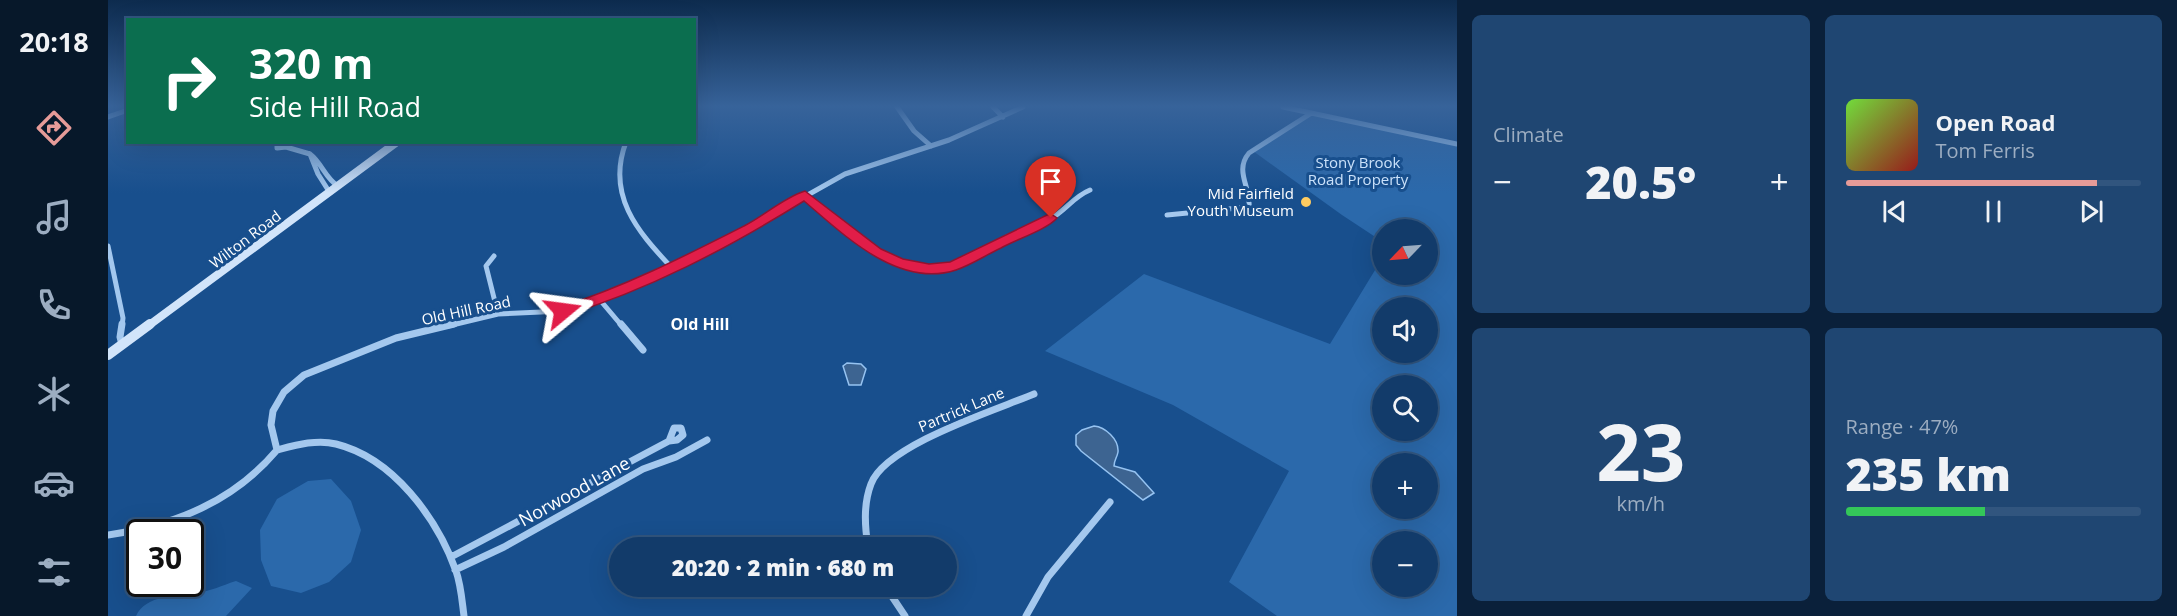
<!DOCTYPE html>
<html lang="en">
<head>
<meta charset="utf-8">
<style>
	:root { --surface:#123b6a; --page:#1f4672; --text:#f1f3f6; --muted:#9cadc1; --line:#31557e; --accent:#e69b98 }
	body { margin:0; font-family:"Open Sans",sans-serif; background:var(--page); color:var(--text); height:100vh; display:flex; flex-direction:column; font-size:22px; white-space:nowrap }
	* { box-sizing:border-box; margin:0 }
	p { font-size:20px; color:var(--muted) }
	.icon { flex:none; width:33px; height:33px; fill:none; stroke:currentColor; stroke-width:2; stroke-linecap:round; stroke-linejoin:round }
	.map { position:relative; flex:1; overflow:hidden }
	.drawer { display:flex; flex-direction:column; gap:15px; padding:15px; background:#0a203a; width:720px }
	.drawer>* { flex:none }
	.top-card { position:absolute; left:18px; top:18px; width:570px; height:126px; border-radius:0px; box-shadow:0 6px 24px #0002,0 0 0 2px var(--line); background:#0b6e4f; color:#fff; overflow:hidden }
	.needle { width:39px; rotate:245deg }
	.buttons { position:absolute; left:1264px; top:219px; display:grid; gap:12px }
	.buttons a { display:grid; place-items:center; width:66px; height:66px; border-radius:50%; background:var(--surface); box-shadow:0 6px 24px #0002,0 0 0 2px var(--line); font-size:30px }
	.speed { position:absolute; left:18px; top:519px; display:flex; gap:12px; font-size:30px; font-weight:700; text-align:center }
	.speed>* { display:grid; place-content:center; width:78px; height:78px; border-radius:50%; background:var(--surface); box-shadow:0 6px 24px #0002,0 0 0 2px var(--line); line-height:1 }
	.speed .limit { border:3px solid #111; border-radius:9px; background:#fff; color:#111 }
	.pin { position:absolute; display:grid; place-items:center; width:51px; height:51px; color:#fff; margin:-62px -26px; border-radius:50% 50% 50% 0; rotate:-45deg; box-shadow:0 0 6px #0007 }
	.pin .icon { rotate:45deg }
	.me { position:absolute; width:66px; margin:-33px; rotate:74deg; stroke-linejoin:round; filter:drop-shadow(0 0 4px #0008) }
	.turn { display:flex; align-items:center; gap:21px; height:126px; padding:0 24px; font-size:27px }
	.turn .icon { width:78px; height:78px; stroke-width:2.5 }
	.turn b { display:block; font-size:42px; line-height:51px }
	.big { font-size:45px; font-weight:800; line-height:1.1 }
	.drawer .tile { flex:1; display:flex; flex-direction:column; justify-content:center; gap:9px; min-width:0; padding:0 21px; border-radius:9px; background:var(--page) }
	.drawer .dial { align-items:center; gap:0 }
	.dial b { font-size:78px; line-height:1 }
	.song { display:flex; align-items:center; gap:18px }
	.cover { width:72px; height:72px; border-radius:9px; background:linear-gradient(135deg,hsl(100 70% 55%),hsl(0 70% 35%)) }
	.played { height:6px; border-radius:3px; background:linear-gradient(90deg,var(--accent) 85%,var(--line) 85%) }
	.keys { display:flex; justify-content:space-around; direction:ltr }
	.heat { display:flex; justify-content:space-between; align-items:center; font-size:33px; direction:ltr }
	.charge { height:9px; border-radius:4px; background:linear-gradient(90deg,#34c759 47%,var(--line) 0) }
	.drawer .tiles { flex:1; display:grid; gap:15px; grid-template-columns:repeat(2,1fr) }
	.trip { position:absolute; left:501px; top:537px; width:348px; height:60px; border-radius:30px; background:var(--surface); box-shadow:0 6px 24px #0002,0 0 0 2px var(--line); font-weight:800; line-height:60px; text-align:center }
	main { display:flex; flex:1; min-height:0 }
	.dock { display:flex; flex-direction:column; width:108px; justify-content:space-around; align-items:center; background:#07182a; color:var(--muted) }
	.dock .icon { width:42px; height:42px }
	.dock .selected { color:var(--accent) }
	.dock b { font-size:27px; color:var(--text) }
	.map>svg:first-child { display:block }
	.green { fill:#2b69ab; fill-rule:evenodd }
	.water { fill:#3d6491; stroke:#96c3f1; stroke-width:1.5 }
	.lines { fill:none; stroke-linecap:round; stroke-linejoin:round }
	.minor-far1 { stroke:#a4c8ee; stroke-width:5 }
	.minor { stroke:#a4c8ee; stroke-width:7 }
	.secondary-far1 { stroke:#d1e4fa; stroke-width:8 }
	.secondary { stroke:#d1e4fa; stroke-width:10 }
	.route { fill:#e11d48; stroke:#92132f; stroke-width:1.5 }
	.poi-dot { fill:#ffcc61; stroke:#184f8d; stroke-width:2 }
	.labels { text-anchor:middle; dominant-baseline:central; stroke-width:6; stroke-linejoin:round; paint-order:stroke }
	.park-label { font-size:15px; fill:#cae1fa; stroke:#184f8d }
	.poi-label { font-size:15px; fill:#fff; stroke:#184f8d; text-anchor:end }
	.street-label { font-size:15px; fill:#fff; stroke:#184f8d }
	.neighbourhood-label { font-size:16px; font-weight:bold; fill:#fff; stroke:#184f8d }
	.near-street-label { font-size:18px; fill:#fff; stroke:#184f8d }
</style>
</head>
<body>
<main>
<nav class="dock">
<b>20:18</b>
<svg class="icon selected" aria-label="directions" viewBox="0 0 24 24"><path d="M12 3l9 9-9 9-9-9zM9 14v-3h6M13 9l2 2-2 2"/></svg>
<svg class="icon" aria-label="music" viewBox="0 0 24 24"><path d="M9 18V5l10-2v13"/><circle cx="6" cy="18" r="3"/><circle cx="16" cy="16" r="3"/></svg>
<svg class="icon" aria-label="phone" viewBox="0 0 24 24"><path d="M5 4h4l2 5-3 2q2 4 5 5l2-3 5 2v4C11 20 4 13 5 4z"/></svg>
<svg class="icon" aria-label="climate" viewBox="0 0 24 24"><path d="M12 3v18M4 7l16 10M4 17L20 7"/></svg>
<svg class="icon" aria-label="car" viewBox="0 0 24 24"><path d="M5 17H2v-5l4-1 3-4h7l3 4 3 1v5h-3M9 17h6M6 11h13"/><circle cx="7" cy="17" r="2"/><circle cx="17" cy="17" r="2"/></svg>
<svg class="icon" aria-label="filters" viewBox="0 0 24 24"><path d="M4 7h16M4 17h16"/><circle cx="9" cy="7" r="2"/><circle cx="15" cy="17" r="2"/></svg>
</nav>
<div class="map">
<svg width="1349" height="616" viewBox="0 0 1349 616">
	<rect width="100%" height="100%" fill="#184f8d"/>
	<path class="green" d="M1203,115L1349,143V616H1169L1121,582L1181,471L1065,405L937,351L1036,274L1222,344L1275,257V274H1320V230H1275V242L1234,215L1145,151ZM1275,308H1320V352H1275ZM1275,386H1320V430H1275ZM1275,464H1320V508H1275ZM1275,542H1320V586H1275Z
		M223,479L243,501L253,530L243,562L221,582L193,593L163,586L153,560L152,530L169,499L200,481Z
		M128,581L144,588L118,616H28C38,595 67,596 87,593C101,592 115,585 128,581Z"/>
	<path class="water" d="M739,363L753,364L758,369L753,385H741L735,366Z
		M986,426C997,427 1011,439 1010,452C1009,458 1006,460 1006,466L1027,472L1046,493L1035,500L973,451L968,445V435L974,430Z"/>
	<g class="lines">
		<path class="minor-far1" d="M789,107L806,131L823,146
			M885,107L895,117
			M1175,107L1349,144
			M0,117L20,110
			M175,142L169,145V148L178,147L202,154L210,174L222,193
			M321,142H340
			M518,142C498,195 529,231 564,268
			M202,154C214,163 217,178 230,186
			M697,195C737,230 785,280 843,267C863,262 881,247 899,237C913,230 928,227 942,219C957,211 965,197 982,190
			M1059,215L1141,207C1143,187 1126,171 1141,153L1202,114
			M0,246L15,318L14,326
			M386,256L378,266L390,314
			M492,300L514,326
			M340,326L390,314L455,311L495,299L547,277L632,233L737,174L841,140L915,107"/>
		<path class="minor" d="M513,324L535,350
			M14,345L12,337L14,324
			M566,428H573L575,435L569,440L561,441Z
			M169,450C188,445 209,439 228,444C285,458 329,518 348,571C353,585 354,601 356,616
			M0,535C67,525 125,502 169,450L163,425L165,411L176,392L196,375L288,338L346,324
			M760,548C757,527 755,505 763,484C777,445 888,410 926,394
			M343,557L561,441
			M347,570L396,547L535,469L568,457L599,440
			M777,586L797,616
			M918,616L940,577L1002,502"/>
		<path class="secondary-far1" d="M40,326L289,142"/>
		<path class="secondary" d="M0,355L42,324"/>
	</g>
	<linearGradient id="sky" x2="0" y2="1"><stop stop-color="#0d2b4e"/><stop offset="0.55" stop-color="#37639a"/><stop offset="1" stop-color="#37639a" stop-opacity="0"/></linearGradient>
	<rect width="1349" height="193" fill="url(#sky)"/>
	<path class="route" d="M697,191L773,249L795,259L821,264L842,262L939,215L943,214L949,218C940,229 907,240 893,248C878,255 863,265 848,270C790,289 735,234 696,201C620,248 541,290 455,316L448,311L450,308C516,287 575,257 636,226C656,216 675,198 697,191Z"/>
	<circle class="poi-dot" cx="1198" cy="202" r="6"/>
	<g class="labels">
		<g class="park-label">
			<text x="1250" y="162">Stony Brook<tspan x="1250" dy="17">Road Property</tspan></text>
		</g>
		<g class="poi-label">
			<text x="1186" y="193">Mid Fairfield<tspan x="1186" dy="17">Youth Museum</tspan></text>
		</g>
		<g class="street-label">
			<text transform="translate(137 239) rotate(-37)">Wilton Road</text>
			<text transform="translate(358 310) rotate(-12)">Old Hill Road</text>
			<text transform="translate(853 409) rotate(-23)">Partrick Lane</text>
		</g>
		<g class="neighbourhood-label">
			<text x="592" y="324">Old Hill</text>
		</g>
		<g class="near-street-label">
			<text transform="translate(466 491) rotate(-29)">Norwood Lane</text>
		</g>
	</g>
</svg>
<div class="buttons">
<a><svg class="needle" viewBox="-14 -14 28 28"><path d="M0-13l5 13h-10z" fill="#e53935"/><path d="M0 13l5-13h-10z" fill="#9cadc1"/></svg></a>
<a><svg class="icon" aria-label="sound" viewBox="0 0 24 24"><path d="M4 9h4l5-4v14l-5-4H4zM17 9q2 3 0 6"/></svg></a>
<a><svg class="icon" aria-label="search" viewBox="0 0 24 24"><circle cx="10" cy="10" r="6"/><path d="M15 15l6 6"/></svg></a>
<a>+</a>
<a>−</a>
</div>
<div class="speed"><div class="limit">30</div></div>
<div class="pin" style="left:943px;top:218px;background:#d93025"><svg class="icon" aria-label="arrive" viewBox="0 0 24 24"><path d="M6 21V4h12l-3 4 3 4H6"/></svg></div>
<svg class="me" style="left:455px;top:311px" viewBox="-20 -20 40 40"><path d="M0-17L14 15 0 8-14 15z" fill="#e11d48" stroke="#fff" stroke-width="4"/></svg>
<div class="trip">20:20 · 2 min · 680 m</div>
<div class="top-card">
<div class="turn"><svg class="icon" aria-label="right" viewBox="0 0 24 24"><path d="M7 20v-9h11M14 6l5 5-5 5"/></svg><div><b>320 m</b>Side Hill Road</div></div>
</div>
</div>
<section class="drawer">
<div class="tiles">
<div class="tile"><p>Climate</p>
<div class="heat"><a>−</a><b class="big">20.5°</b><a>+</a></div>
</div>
<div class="tile">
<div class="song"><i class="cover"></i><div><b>Open Road</b><p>Tom Ferris</p></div></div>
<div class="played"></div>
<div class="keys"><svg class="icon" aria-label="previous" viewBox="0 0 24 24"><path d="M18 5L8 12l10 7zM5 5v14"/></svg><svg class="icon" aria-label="pause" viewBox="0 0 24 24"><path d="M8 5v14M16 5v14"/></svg><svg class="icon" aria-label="next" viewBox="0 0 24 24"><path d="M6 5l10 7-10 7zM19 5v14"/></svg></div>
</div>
<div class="tile dial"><b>23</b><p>km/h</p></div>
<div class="tile"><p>Range · 47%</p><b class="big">235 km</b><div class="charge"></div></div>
</div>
</section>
</main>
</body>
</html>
